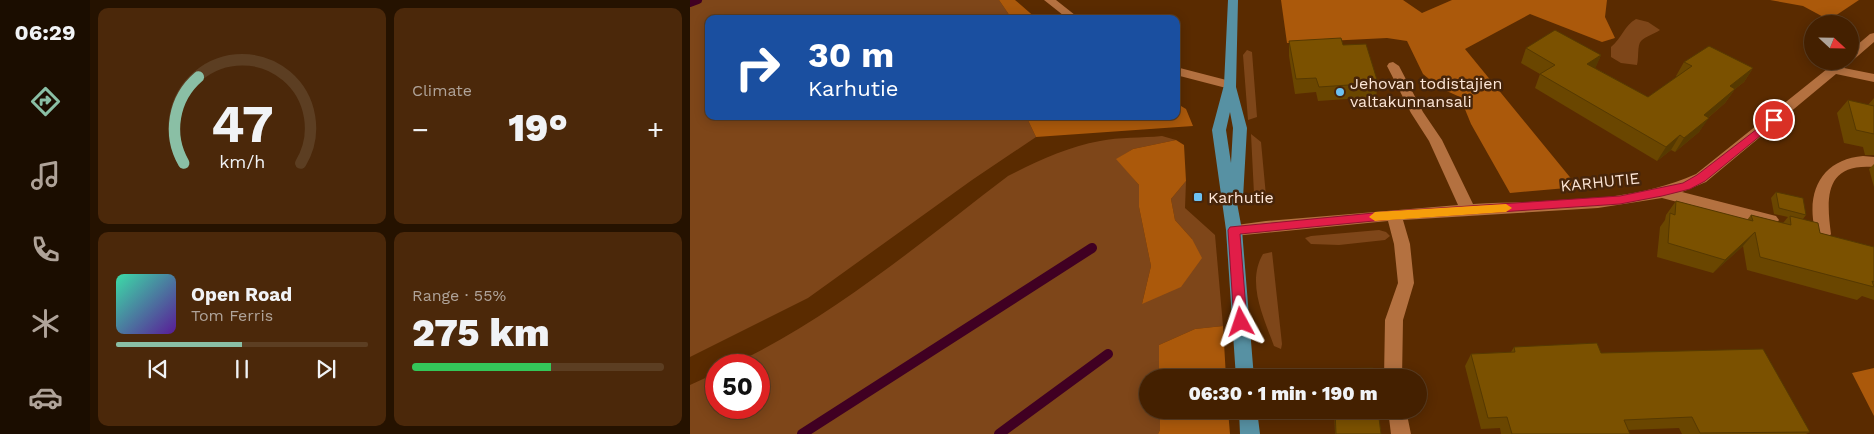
<!DOCTYPE html>
<html lang="en">
<head>
<meta charset="utf-8">
<style>
	:root { --surface:#442000; --page:#4b280a; --text:#f1f3f6; --muted:#afa399; --line:#5c3e22; --accent:#8abfa5 }
	body { margin:0; font-family:"Work Sans",sans-serif; background:var(--page); color:var(--text); height:100vh; display:flex; flex-direction:column; font-size:19px; white-space:nowrap }
	* { box-sizing:border-box; margin:0 }
	p { font-size:16px; color:var(--muted) }
	.icon { flex:none; width:28px; height:28px; fill:none; stroke:currentColor; stroke-width:2; stroke-linecap:round; stroke-linejoin:round }
	.map { position:relative; flex:1; overflow:hidden }
	.panel { display:flex; flex-direction:column; gap:8px; padding:8px; background:#251200; width:600px }
	.panel>* { flex:none }
	.top-card { position:absolute; left:15px; top:15px; width:475px; height:105px; border-radius:10px; box-shadow:0 2px 12px #0003,0 0 0 1px var(--line); background:#1a4fa0; color:#fff; overflow:hidden }
	.needle { width:32px; rotate:112deg }
	.buttons { position:absolute; left:1114px; top:15px; display:grid; gap:10px }
	.buttons a { display:grid; place-items:center; width:55px; height:55px; border-radius:50%; background:var(--surface); box-shadow:0 2px 12px #0003,0 0 0 1px var(--line); font-size:25px }
	.speed { position:absolute; left:15px; top:354px; display:flex; gap:10px; font-size:25px; font-weight:700; text-align:center }
	.speed>* { display:grid; place-content:center; width:65px; height:65px; border-radius:50%; background:var(--surface); box-shadow:0 2px 12px #0003,0 0 0 1px var(--line); line-height:1 }
	.speed .limit { border:8px solid #d22; background:#fff; color:#111 }
	.pin { position:absolute; display:grid; place-items:center; width:42px; height:42px; color:#fff; margin:-21px; border:2px solid #fff; border-radius:50%; box-shadow:0 1px 5px #0007 }
	.me { position:absolute; width:55px; margin:-28px; rotate:355deg; stroke-linejoin:round; filter:drop-shadow(0 0 4px #0008) }
	.turn { display:flex; align-items:center; gap:18px; height:105px; padding:0 20px; font-size:22px }
	.turn .icon { width:65px; height:65px; stroke-width:2.5 }
	.turn b { display:block; font-size:35px; line-height:42px }
	.big { font-size:38px; font-weight:800; line-height:1.1 }
	.panel .card { flex:1; display:flex; flex-direction:column; justify-content:center; gap:8px; min-width:0; padding:0 18px; border-radius:10px; background:var(--page) }
	.panel .dial { align-items:center; gap:0 }
	.dial svg { height:130px; overflow:visible; fill:none; stroke:var(--line); stroke-width:7; stroke-linecap:round; text-anchor:middle }
	.dial text { fill:var(--text); stroke:none }
	.song { display:flex; align-items:center; gap:15px }
	.cover { width:60px; height:60px; border-radius:8px; background:linear-gradient(135deg,hsl(160 70% 55%),hsl(270 70% 35%)) }
	.played { height:5px; border-radius:2px; background:linear-gradient(90deg,var(--accent) 50%,var(--line) 50%) }
	.keys { display:flex; justify-content:space-around; direction:ltr }
	.heat { display:flex; justify-content:space-between; align-items:center; font-size:28px; direction:ltr }
	.charge { height:8px; border-radius:4px; background:linear-gradient(90deg,#34c759 55%,var(--line) 0) }
	.panel .tiles { flex:1; display:grid; gap:8px; grid-template-columns:repeat(2,1fr) }
	.trip { position:absolute; left:449px; top:369px; width:288px; height:50px; border-radius:25px; background:var(--surface); box-shadow:0 2px 12px #0003,0 0 0 1px var(--line); font-weight:800; line-height:50px; text-align:center }
	main { display:flex; flex:1; min-height:0 }
	.tabs { display:flex; flex-direction:column; width:90px; justify-content:space-around; align-items:center; background:#1b0d00; color:var(--muted) }
	.tabs .icon { width:35px; height:35px }
	.tabs .selected { color:var(--accent) }
	.tabs b { font-size:22px; color:var(--text) }
	.map>svg:first-child { display:block }
	.green { fill:#7e4619 }
	.forest { fill:#ab590b }
	.lines { fill:none; stroke-linecap:round; stroke-linejoin:round }
	.stream-far1 { stroke:#400022; stroke-width:8 }
	.stream { stroke:#400022; stroke-width:10 }
	.minor { fill:#b47140; fill-rule:evenodd }
	.major { fill:#5791a3; fill-rule:evenodd }
	.wall { fill:#6a4600 }
	.shaded-wall { fill:#563900 }
	.building { fill:#7b5100; stroke:#563900 }
	.route { fill:#e11d48; stroke:#92132f }
	.slow { fill:#f59e0b }
	.poi-dot { fill:#6dc2f3; stroke:#47250a; stroke-width:2 }
	.labels { text-anchor:middle; dominant-baseline:central; stroke-width:5; stroke-linejoin:round; paint-order:stroke }
	.poi-label { font-size:16px; fill:#fde6d7; stroke:#47250a; text-anchor:start }
	.street-label { font-size:16px; fill:#fde6d7; stroke:#47250a }
</style>
</head>
<body>
<main>
<nav class="tabs">
<b>06:29</b>
<svg class="icon selected" aria-label="directions" viewBox="0 0 24 24"><path d="M12 3l9 9-9 9-9-9zM9 14v-3h6M13 9l2 2-2 2"/></svg>
<svg class="icon" aria-label="music" viewBox="0 0 24 24"><path d="M9 18V5l10-2v13"/><circle cx="6" cy="18" r="3"/><circle cx="16" cy="16" r="3"/></svg>
<svg class="icon" aria-label="phone" viewBox="0 0 24 24"><path d="M5 4h4l2 5-3 2q2 4 5 5l2-3 5 2v4C11 20 4 13 5 4z"/></svg>
<svg class="icon" aria-label="climate" viewBox="0 0 24 24"><path d="M12 3v18M4 7l16 10M4 17L20 7"/></svg>
<svg class="icon" aria-label="car" viewBox="0 0 24 24"><path d="M5 17H2v-5l4-1 3-4h7l3 4 3 1v5h-3M9 17h6M6 11h13"/><circle cx="7" cy="17" r="2"/><circle cx="17" cy="17" r="2"/></svg>
</nav>
<section class="panel">
<div class="tiles">
<div class="card dial"><svg viewBox="0 0 100 80">
<path d="M14 69A42 42 0 1 1 86 69"/>
<path d="M14 69A42 42 0 0 1 23 16" stroke="#8abfa5"/>
<text x="50" y="56" font-size="32" font-weight="700">47</text>
<text x="50" y="72" font-size="11">km/h</text>
</svg></div>
<div class="card"><p>Climate</p>
<div class="heat"><a>−</a><b class="big">19°</b><a>+</a></div>
</div>
<div class="card">
<div class="song"><i class="cover"></i><div><b>Open Road</b><p>Tom Ferris</p></div></div>
<div class="played"></div>
<div class="keys"><svg class="icon" aria-label="previous" viewBox="0 0 24 24"><path d="M18 5L8 12l10 7zM5 5v14"/></svg><svg class="icon" aria-label="pause" viewBox="0 0 24 24"><path d="M8 5v14M16 5v14"/></svg><svg class="icon" aria-label="next" viewBox="0 0 24 24"><path d="M6 5l10 7-10 7zM19 5v14"/></svg></div>
</div>
<div class="card"><p>Range · 55%</p><b class="big">275 km</b><div class="charge"></div></div>
</div>
</section>
<div class="map">
<svg width="1184" height="434" viewBox="0 0 1184 434">
	<rect width="100%" height="100%" fill="#5a2b00"/>
	<path class="green" d="M0,0H309L322,19H19V116H336L346,137L282,180L118,298L0,357Z
		M946,19L958,22L970,30C964,34 956,36 951,41C947,45 949,58 947,65L931,63L921,57V47C932,38 934,26 946,19Z
		M557,50L562,52L567,117L558,120L553,55Z
		M561,134L571,142L576,196L574,200L564,194Z
		M472,136L486,140L443,149L427,159L449,185V207L461,266L452,304L502,239L485,220L481,199L496,181L495,208L525,235L533,326L505,329L469,345V377L458,378V410H470V430L468,434H0V385L26,373V408H69V365H42C143,317 230,243 318,176C347,161 377,147 410,141C429,137 452,138 472,136Z
		M689,230L696,232L700,236L695,240L649,245L621,244L615,238L621,236Z
		M582,252L592,344L591,349L584,346C574,318 556,283 573,254Z"/>
	<path class="forest" d="M309,0H325L347,19H322Z
		M591,0H713L732,13L762,0H917L915,17L925,38L912,42L840,14L775,49L888,187L820,193L781,124L770,97L750,88L733,74L717,41L697,38L597,43Z
		M1080,0H1169L1139,20L1113,6Z
		M486,103L496,109L503,126L346,137L336,116H486Z
		M486,140L494,145L496,181L481,199L485,220L502,239L512,258L491,287L452,304L461,266L449,207V185L426,159L443,149Z
		M533,326L536,377H469V345L505,329Z
		M1184,368V416L1162,373Z
		M470,410H538L540,434H468L470,430Z"/>
	<g class="lines">
		<path class="stream-far1" d="M0,3L8,0"/>
		<path class="stream" d="M112,434L402,248
			M309,434L418,354"/>
		<path class="minor" d="M354,0H366L390,19H378Z
			M1184,33V42L1154,68L1184,74V82L1146,74L1016,182L992,192L1086,216L1089,220L1086,224L1081,226L972,198L908,208L713,220L720,244L724,283L713,320L712,378H694L695,320L708,283L704,244L698,221L544,236L539,234L536,230L539,226L576,221L768,205L739,141L721,113L697,66L699,63L703,62L709,66L733,112L752,140L783,204C857,200 937,205 1006,174L1147,61H1160V51L1180,34Z
			M486,67L544,82L546,85L540,89L486,75Z
			M1173,156L1184,157V167C1135,163 1136,197 1141,234L1138,238L1133,240L1128,238C1124,232 1124,226 1123,219C1119,183 1138,159 1173,156Z
			M698,410H716L721,434H701Z"/>
		<path class="major" d="M538,0H548L546,87L557,128L553,198L551,202L547,203L552,230L564,378H546L536,230L522,130L534,85ZM540,112L543,128L541,163L536,130Z
			M549,410H567L570,434H550Z"/>
	</g>
	<path class="wall" d="M599,41L653,45L688,83L686,97L628,101L626,92L605,94L599,56Z
		M836,48L911,55L905,68L958,97L987,77L986,76L994,62L1063,68L1054,82L1045,89L1035,103L1018,118L1009,132L985,152L981,150L967,161L845,88L850,74L831,63Z
		M1184,98V155H1175L1173,147L1154,143L1147,113L1158,100L1178,105Z
		M1184,164V187L1179,169Z
		M1086,192L1116,215L1113,219L1130,233L1184,247V300L1172,296L1167,300L1057,270L1053,246L1023,273L967,257L970,227L975,220L976,215L986,201L1057,220L1061,215L1093,223L1098,217L1084,214L1081,198Z
		M824,347L911,353L1120,432L1116,434H992L989,428L938,430L940,434H811L810,428L791,429L775,366L781,354L821,352Z
		M644,410H688L691,434H645Z"/>
	<path class="shaded-wall" d="M911,55L905,69L897,64Z
		M1063,68L1054,82L1045,89L1035,103L1004,130L1014,115L1040,86Z
		M1019,118L1009,132L985,152L994,138Z
		M990,135L981,150L967,161L976,147Z
		M1065,232L1053,246L1023,273L1035,260Z"/>
	<path class="building" d="M865,30L911,55L897,64L958,97L1002,66L994,62L1019,46L1063,68L1040,86L1045,89L1014,115L1019,118L994,138L990,135L976,147L850,74L865,65L836,48Z
		M651,38L653,45L676,44L688,83L629,87L626,78L606,79L599,41Z
		M1158,100L1184,106V134L1166,130Z
		M1086,192L1113,198L1116,215L1089,208Z
		M986,201L1063,221L1061,215L1101,225L1100,216L1128,223L1130,233L1184,247V282L1182,281L1184,287L1070,257L1065,232L1035,260L978,243L980,213L985,215Z
		M907,343L911,353L1073,349L1120,432L1010,433L1002,417L934,420L940,434H822L817,417L798,418L781,354L825,352L824,347Z
		M683,368L684,378H643L642,369Z
		M645,410H688L691,434H646Z"/>
	<path class="route" d="M1084,116L1089,120L1087,122L1015,181L1000,189L972,196L930,204L704,219L550,234L557,322L555,326L551,328L546,326L544,322L538,230L540,227L704,211L930,196L993,183L1007,175Z"/>
	<path class="slow" d="M816,204L822,208L816,212L685,221L679,217L685,212Z"/>
	<g class="poi-dot">
		<circle cx="650" cy="92" r="5"/>
		<rect x="503" y="192" width="10" height="10" rx="2.5"/>
	</g>
	<g class="labels">
		<g class="poi-label">
			<text x="660" y="83">Jehovan todistajien<tspan x="660" dy="18">valtakunnansali</tspan></text>
			<text x="518" y="197">Karhutie</text>
		</g>
		<g class="street-label">
			<text transform="translate(910 182) rotate(-6)">KARHUTIE</text>
		</g>
	</g>
</svg>
<div class="buttons">
<a><svg class="needle" viewBox="-14 -14 28 28"><path d="M0-13l5 13h-10z" fill="#e53935"/><path d="M0 13l5-13h-10z" fill="#afa399"/></svg></a>
</div>
<div class="speed"><div class="limit">50</div></div>
<div class="pin" style="left:1084px;top:120px;background:#d93025"><svg class="icon" aria-label="arrive" viewBox="0 0 24 24"><path d="M6 21V4h12l-3 4 3 4H6"/></svg></div>
<svg class="me" style="left:551px;top:322px" viewBox="-20 -20 40 40"><path d="M0-17L14 15 0 8-14 15z" fill="#e11d48" stroke="#fff" stroke-width="4"/></svg>
<div class="trip">06:30 · 1 min · 190 m</div>
<div class="top-card">
<div class="turn"><svg class="icon" aria-label="right" viewBox="0 0 24 24"><path d="M7 20v-9h11M14 6l5 5-5 5"/></svg><div><b>30 m</b>Karhutie</div></div>
</div>
</div>
</main>
</body>
</html>
